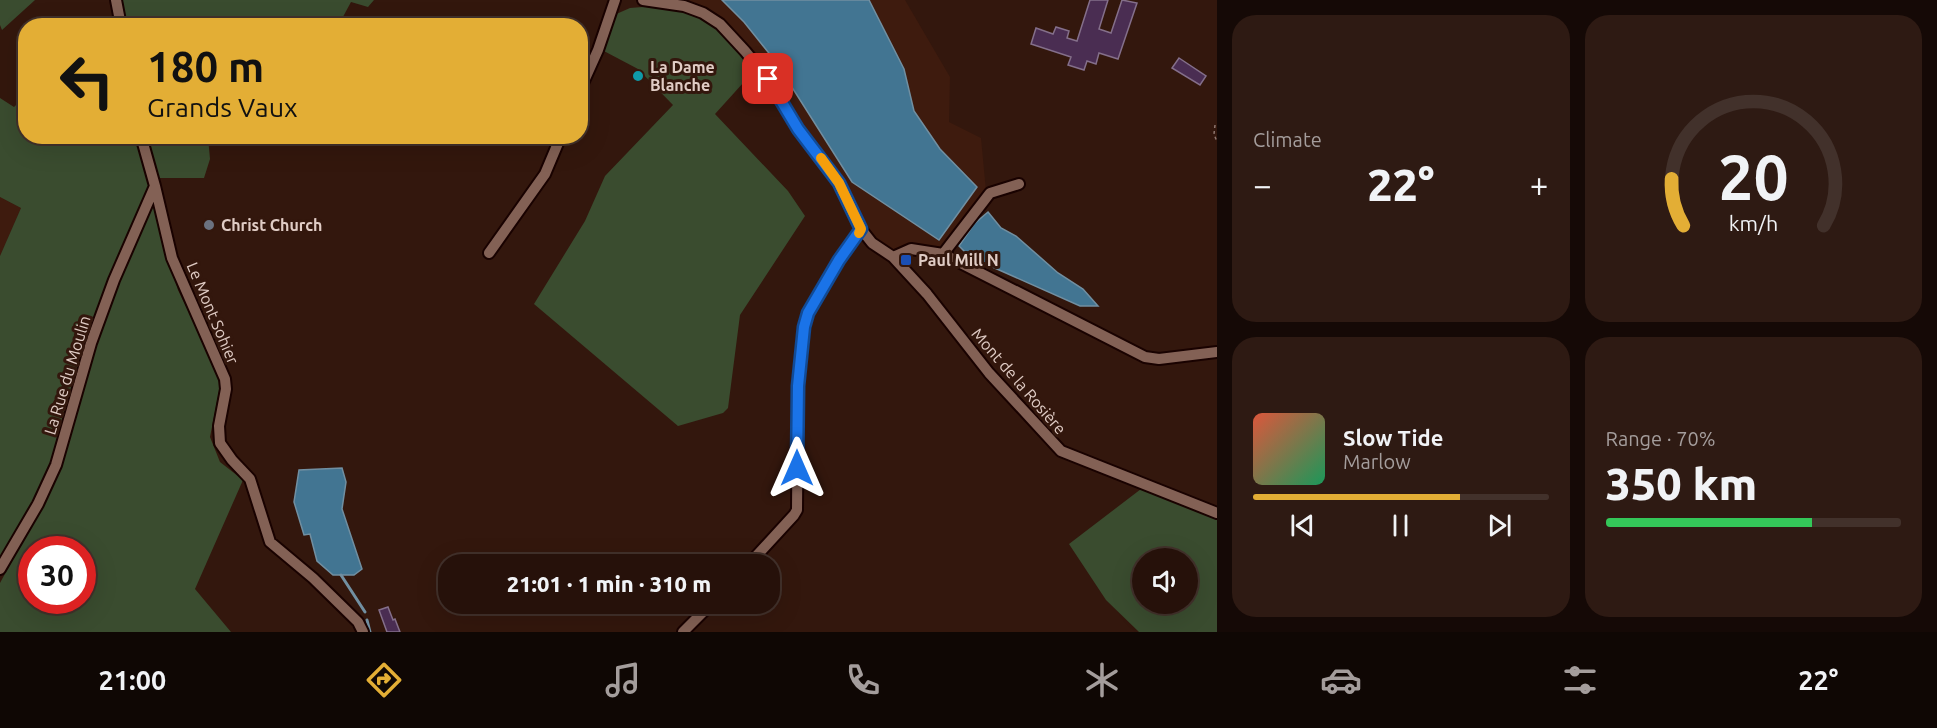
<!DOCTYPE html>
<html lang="en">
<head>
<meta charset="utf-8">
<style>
	:root { --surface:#26110a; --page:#2e1a13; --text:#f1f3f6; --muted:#a49d9c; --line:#42312b; --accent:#e3ae35 }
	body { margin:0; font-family:Ubuntu,sans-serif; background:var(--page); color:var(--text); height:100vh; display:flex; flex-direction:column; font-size:22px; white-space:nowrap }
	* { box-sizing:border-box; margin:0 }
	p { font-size:20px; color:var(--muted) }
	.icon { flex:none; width:33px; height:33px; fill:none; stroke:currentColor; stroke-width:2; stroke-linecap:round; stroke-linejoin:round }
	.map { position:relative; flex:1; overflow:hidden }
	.panel { display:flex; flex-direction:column; gap:15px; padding:15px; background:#150906; width:720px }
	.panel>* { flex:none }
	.guide { position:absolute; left:18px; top:18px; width:570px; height:126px; border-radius:24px; box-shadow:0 6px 24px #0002,0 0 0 2px var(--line); background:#e3ae35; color:#111; overflow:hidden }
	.fabs { position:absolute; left:1132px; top:548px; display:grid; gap:12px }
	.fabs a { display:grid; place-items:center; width:66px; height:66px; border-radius:50%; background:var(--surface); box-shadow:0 6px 24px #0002,0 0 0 2px var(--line); font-size:30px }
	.speed { position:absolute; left:18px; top:536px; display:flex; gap:12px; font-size:30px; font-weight:700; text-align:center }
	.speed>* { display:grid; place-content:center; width:78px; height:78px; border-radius:50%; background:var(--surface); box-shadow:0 6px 24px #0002,0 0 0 2px var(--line); line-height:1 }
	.speed .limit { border:9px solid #d22; background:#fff; color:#111 }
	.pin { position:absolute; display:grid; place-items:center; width:51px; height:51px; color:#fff; margin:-26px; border-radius:12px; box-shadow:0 3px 9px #0006 }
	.me { position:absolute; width:66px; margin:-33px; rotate:0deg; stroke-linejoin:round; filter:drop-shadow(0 0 4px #0008) }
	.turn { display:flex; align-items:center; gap:21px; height:126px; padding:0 30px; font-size:27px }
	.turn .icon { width:78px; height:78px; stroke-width:2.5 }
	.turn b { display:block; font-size:42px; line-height:51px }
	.big { font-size:45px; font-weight:800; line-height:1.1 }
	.panel .tile { flex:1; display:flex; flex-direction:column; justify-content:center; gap:9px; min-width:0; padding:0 21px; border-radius:24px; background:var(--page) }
	.panel .dial { align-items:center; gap:0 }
	.dial svg { height:156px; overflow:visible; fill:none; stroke:var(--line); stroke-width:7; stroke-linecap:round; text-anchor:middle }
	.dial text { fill:var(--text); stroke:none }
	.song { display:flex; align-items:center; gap:18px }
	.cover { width:72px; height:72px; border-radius:9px; background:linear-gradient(135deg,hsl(10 70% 55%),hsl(150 70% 35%)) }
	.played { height:6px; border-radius:3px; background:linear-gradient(90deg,var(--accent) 70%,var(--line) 70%) }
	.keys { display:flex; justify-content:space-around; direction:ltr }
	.heat { display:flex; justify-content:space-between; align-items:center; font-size:33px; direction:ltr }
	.charge { height:9px; border-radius:4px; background:linear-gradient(90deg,#34c759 70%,var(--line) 0) }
	.panel .tiles { flex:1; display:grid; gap:15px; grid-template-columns:repeat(2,1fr) }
	.trip { position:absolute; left:438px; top:554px; width:342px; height:60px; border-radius:24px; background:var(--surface); box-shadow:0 6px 24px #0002,0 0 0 2px var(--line); font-weight:800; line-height:60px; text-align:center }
	.tab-bar { display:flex; height:96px; justify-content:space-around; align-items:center; background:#0f0704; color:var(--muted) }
	.tab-bar .icon { width:42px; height:42px }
	.tab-bar .on { color:var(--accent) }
	.tab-bar b { font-size:27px; color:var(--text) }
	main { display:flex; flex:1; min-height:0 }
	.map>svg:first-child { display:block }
	.built { fill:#3e1b0e }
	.green { fill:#3a4c2f; fill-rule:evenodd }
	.water { fill:#427592; stroke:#718fa1; stroke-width:1.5 }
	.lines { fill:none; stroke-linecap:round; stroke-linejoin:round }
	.stream { stroke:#718fa1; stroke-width:3 }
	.building { fill:#4a2d52; stroke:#846f8a; stroke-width:1.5 }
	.minor-casing { stroke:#190200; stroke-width:14 }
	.path { stroke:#8e766e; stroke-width:1.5; stroke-dasharray:3 3; stroke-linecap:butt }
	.minor { stroke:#836155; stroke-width:10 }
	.route-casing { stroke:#114b97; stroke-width:15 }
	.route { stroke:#1a73e8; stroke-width:10 }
	.slow { stroke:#f59e0b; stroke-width:10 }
	.culture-dot { fill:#0f9aa8; stroke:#33170d; stroke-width:2 }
	.worship-dot { fill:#6b7280; stroke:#33170d; stroke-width:2 }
	.transit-dot { fill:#1a4fb4; stroke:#33170d; stroke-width:2 }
	.labels { text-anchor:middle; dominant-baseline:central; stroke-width:6; stroke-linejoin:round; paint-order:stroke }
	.poi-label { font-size:16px; font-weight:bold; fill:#e0ccc5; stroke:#33170d; text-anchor:start }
	.street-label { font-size:16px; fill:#e0ccc5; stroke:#33170d }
</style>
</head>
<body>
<main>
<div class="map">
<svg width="1217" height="632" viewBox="0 0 1217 632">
	<rect width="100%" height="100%" fill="#33170d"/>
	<path class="built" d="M673,0H905L950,77L949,122L981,138L986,191L941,251L888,250L872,238L730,28Z
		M0,197L21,208L0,256Z"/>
	<path class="green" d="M0,0H35L2,30L0,25Z
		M120,0H374L368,7L351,2L338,26L125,25Z
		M655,6C667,9 680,11 692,14C719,23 737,51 753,72L715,114L788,191L805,216L740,315L728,408L723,413L678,426L534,304L585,221L605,176L673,105L638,69L602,50L614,15L630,8Z
		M25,96L26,136L137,137L150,184L96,310L51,464L35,500L0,560V256L21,208L0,197V98L14,107Z
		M147,137H208L210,159L204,178H159Z
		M153,202L178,290L215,366L220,386L210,437L220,462L243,480L195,589L231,632H0V583L47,497L63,461L103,323L125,263ZM32,549H82V600H32Z
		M1141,489L1217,518V632H1139L1106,600L1069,544ZM1143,558H1188V603H1143Z"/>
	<path class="water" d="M722,0H869L904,69L914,111L940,149L977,187L939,240L852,182L776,62L744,22Z
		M988,212L1001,228L1016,236L1058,273L1083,289L1098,306H1080L970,257L959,246L974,224Z
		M342,468L346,482L342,509L362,569L354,575H333L317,561L310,534L304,535L294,502L299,470Z"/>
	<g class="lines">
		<path class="stream" d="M341,575L365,612
			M367,620L370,632"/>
	</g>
	<path class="building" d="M1090,0H1108L1099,29L1111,33L1122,0L1137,3L1118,59L1099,53L1096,64L1087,61L1084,70L1068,65L1071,57L1031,44L1036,28L1053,34L1056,27L1069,31L1067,38L1077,41Z
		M1179,58L1206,76L1200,85L1172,68Z
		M388,607L393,620L395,619L400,632H387L379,610Z"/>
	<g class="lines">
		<defs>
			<path id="minor" d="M116,0L121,26
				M643,0L684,6L703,13L720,24L745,51L768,79L798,129L839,183L861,229L872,243L893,257L927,294L989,373L1061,451L1217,513
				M580,90L598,50L615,0
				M141,136L155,186L172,258L225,379L226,389L219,426L220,443L232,460L250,479L270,542L313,578L358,622L363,632
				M489,253L545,174L561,136
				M943,254L1145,357L1159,359L1217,352
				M893,257L911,249L943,254L990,193L1019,184
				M749,564L794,515L797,510L798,386L804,327L808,313L839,260L861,229
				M0,569L38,504L56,465L91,343L114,280L155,186
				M683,632L712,603"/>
		</defs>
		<use href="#minor" class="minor-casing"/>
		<path class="path" d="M1215,125L1214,134L1217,142"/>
		<use href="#minor" class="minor"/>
	</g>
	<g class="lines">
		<defs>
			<path id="route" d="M768,79L798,129L839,183L861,229L839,260L808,313L804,327L798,386L797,468"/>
		</defs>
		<use href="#route" class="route-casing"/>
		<use href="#route" class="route"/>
		<path class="slow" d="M821,158L839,183L861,229L859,233"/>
	</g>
	<circle class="culture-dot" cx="638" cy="76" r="6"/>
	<circle class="worship-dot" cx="209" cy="225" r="6"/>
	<rect class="transit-dot" x="900" y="254" width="12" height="12" rx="3"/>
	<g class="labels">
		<g class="poi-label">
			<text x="650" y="67">La Dame<tspan x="650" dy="18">Blanche</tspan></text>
			<text x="221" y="225">Christ Church</text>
			<text x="918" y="260">Paul Mill N</text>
		</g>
		<g class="street-label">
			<text transform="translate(213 313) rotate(67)">Le Mont Sohier</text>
			<text transform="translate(67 375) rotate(-73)">La Rue du Moulin</text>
			<text transform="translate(1019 381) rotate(49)">Mont de la Rosière</text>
		</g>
	</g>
</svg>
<div class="fabs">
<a><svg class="icon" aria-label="sound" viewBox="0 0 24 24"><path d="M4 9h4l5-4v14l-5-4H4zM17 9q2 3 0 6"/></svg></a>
</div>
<div class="speed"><div class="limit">30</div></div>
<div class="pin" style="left:768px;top:79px;background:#d93025"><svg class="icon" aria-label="arrive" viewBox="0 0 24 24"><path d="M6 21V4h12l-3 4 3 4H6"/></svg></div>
<svg class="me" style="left:797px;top:468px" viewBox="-20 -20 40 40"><path d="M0-17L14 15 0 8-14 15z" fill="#1a73e8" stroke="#fff" stroke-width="4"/></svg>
<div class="trip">21:01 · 1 min · 310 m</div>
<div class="guide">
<div class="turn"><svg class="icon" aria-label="left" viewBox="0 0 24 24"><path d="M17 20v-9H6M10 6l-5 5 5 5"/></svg><div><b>180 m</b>Grands Vaux</div></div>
</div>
</div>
<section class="panel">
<div class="tiles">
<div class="tile"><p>Climate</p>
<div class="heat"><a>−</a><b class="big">22°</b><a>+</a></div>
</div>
<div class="tile dial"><svg viewBox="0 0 100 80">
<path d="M14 69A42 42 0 1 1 86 69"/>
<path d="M14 69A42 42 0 0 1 8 45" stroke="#e3ae35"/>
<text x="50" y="56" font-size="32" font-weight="700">20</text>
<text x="50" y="72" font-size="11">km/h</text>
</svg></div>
<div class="tile">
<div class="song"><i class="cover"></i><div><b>Slow Tide</b><p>Marlow</p></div></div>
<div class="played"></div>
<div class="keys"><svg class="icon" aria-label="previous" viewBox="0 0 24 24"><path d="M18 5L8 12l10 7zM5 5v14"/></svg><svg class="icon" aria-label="pause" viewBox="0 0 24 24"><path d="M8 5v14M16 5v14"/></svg><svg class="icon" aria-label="next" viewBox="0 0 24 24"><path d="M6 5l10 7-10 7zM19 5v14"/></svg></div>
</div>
<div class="tile"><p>Range · 70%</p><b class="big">350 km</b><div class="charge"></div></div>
</div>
</section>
</main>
<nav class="tab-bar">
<b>21:00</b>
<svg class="icon on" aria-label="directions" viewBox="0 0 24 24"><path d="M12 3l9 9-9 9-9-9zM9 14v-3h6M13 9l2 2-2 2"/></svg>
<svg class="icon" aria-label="music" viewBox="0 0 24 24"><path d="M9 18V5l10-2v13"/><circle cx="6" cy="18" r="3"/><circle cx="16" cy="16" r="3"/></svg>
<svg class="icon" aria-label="phone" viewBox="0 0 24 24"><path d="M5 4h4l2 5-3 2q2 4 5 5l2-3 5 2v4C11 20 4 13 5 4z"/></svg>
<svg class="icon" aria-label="climate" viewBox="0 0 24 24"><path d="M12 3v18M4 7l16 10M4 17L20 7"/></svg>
<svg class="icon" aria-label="car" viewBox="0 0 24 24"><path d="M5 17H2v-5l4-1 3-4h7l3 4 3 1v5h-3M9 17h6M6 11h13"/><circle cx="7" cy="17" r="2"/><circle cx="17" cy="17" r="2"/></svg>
<svg class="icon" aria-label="filters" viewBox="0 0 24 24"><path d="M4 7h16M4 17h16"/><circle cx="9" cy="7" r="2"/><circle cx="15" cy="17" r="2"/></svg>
<b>22°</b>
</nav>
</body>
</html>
